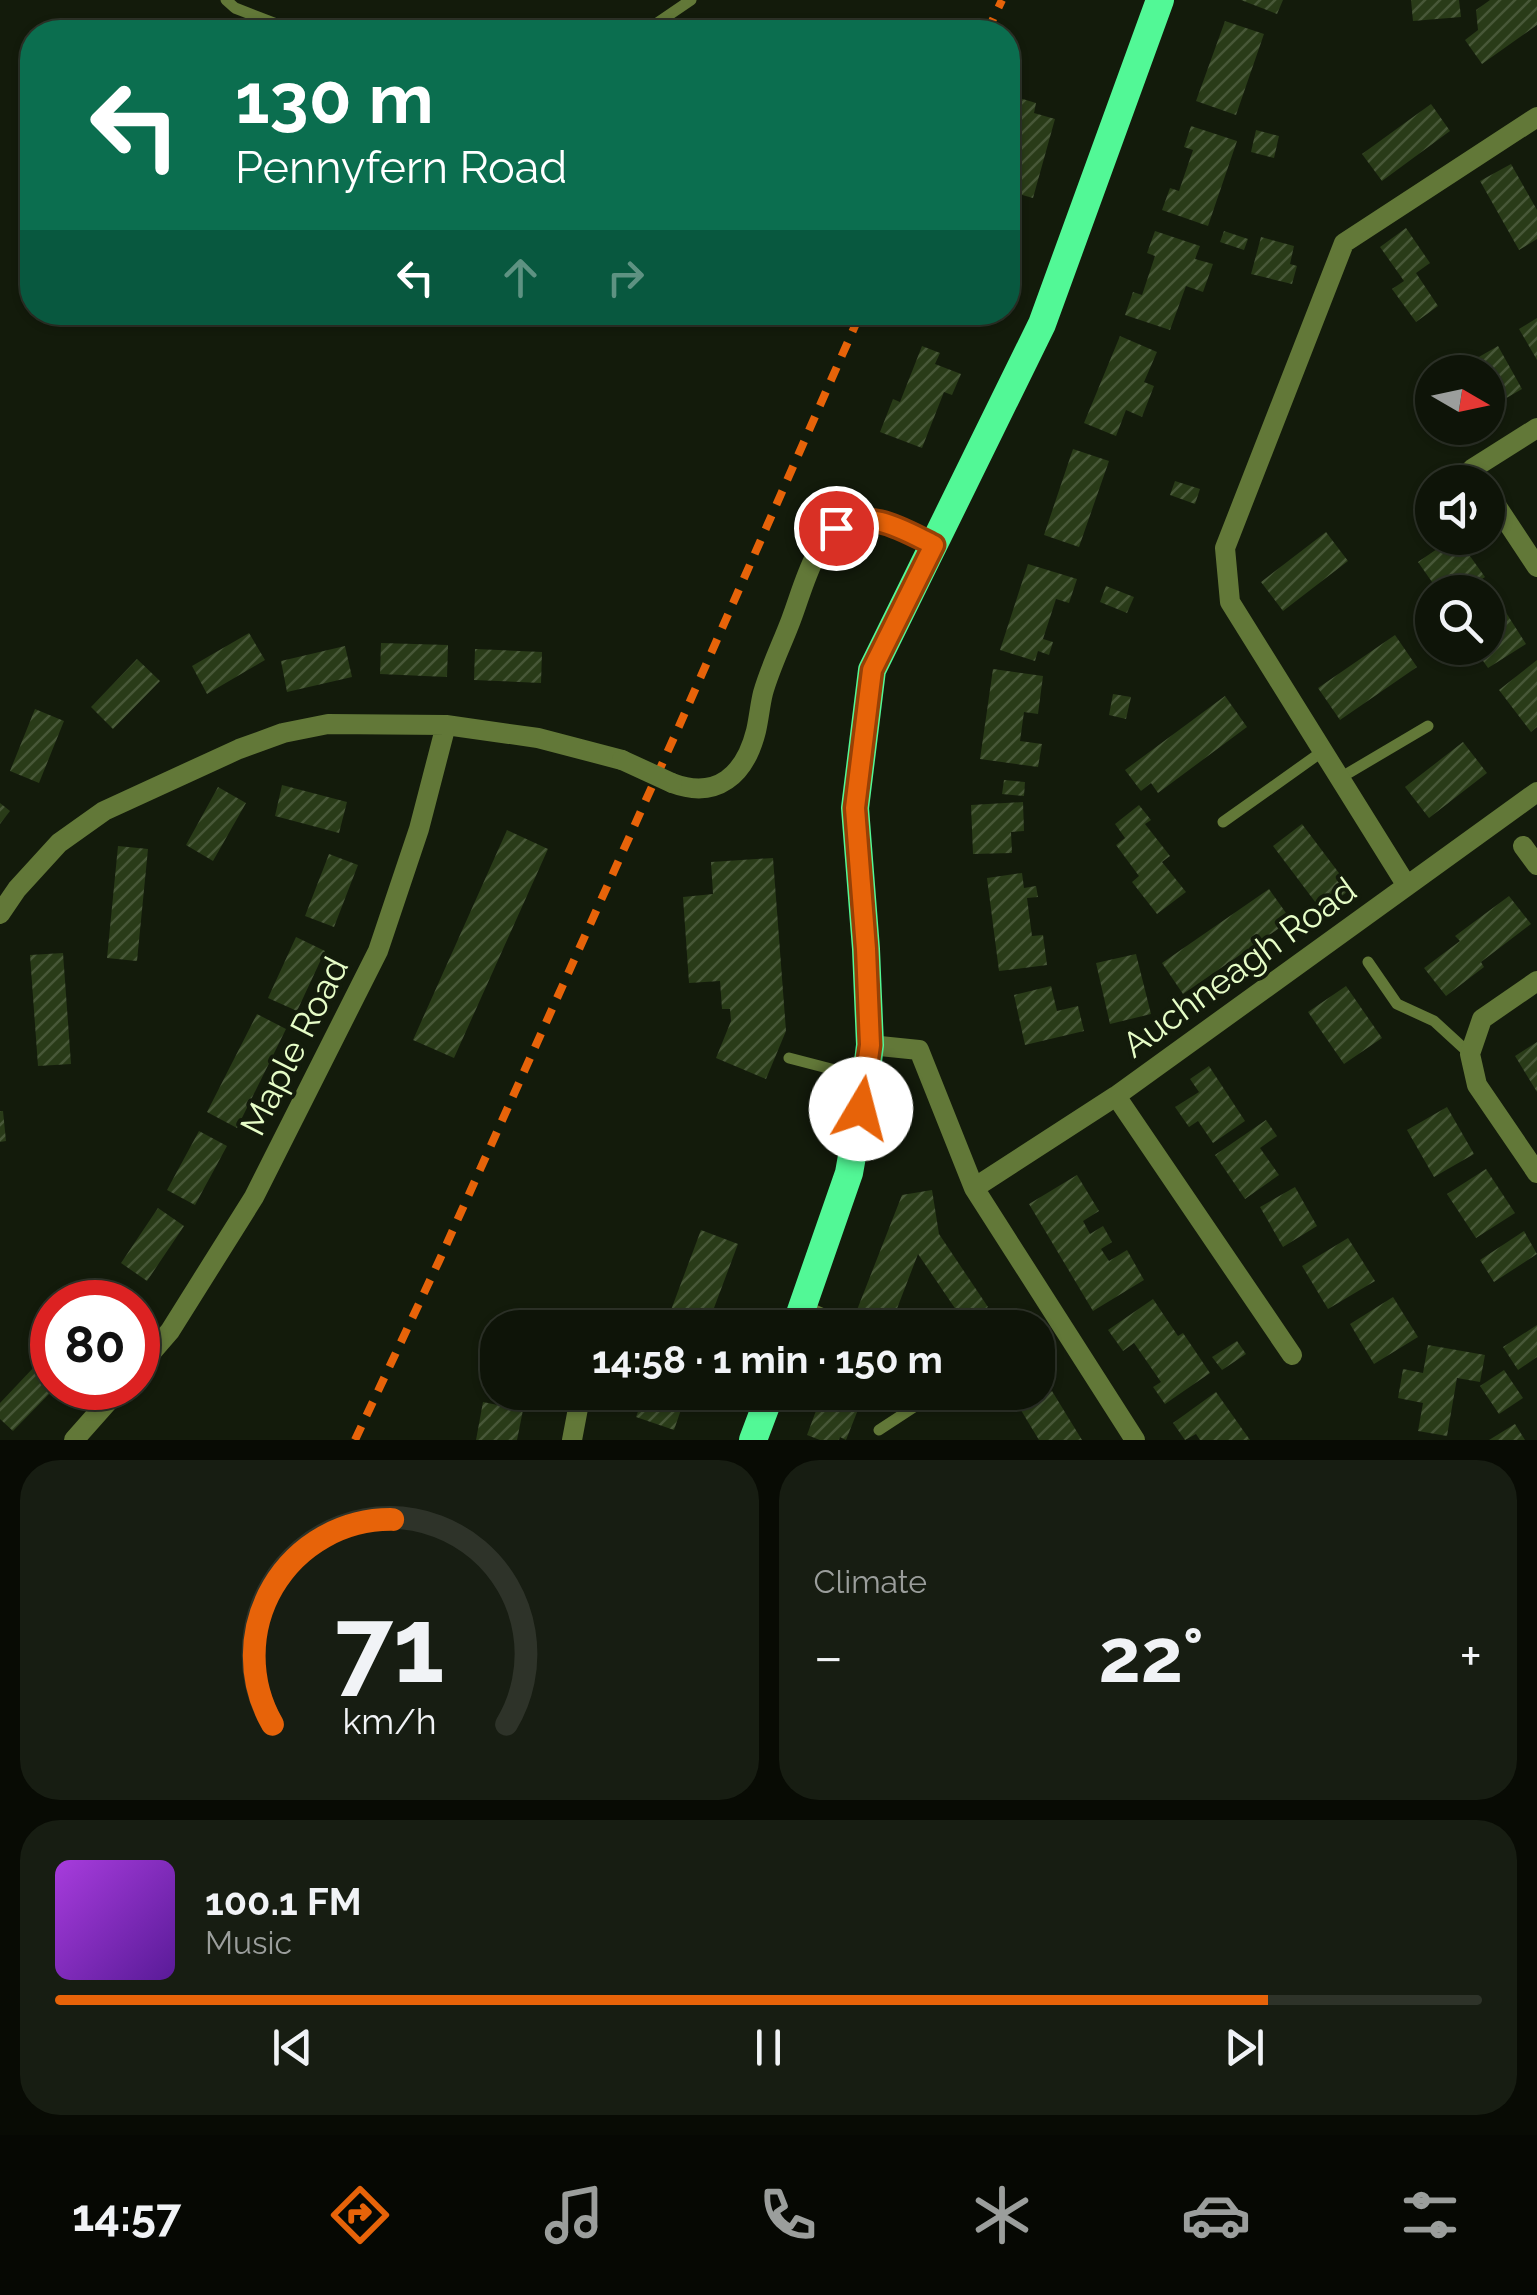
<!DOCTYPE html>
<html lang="en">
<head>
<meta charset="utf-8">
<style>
	:root { --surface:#0e1408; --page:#171d12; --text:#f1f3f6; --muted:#9b9e9c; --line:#2e3329; --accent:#e76309 }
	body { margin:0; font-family:Raleway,sans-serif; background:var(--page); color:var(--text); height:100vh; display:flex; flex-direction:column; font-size:38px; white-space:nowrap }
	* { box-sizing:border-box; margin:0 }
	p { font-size:32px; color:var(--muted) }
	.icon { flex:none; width:55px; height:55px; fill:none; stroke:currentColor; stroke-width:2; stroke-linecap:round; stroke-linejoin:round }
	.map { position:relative; height:1440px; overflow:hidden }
	.panel { display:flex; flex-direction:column; gap:20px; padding:20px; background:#080b04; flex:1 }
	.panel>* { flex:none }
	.top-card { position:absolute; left:20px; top:20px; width:1000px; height:305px; border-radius:40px; box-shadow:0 2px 8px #0004,0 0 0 2px var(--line); background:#0b6e4f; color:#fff; overflow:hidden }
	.needle { width:65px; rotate:99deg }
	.buttons { position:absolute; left:1415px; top:355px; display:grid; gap:20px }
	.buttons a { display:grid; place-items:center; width:90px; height:90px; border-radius:50%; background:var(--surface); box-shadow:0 2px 8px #0004,0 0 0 2px var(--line); font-size:50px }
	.speed { position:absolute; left:30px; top:1280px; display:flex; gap:20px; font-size:50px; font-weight:700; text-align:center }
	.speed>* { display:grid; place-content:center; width:130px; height:130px; border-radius:50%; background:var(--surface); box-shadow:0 2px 8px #0004,0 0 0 2px var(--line); line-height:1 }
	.speed .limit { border:15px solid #d22; background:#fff; color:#111 }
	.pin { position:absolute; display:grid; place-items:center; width:85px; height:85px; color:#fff; margin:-42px; border:5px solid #fff; border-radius:50%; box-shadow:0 2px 10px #0007 }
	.me { position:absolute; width:110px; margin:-55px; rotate:8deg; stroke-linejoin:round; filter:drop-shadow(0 0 8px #0008) }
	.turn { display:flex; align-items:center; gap:35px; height:210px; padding:0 50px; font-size:45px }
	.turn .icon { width:130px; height:130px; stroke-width:2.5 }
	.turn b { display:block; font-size:70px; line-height:85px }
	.lanes { display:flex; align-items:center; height:95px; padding:0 50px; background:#0003; justify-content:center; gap:50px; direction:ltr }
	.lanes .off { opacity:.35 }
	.big { font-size:75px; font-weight:700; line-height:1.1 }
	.panel .tile { flex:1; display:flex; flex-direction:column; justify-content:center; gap:15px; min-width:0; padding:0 35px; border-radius:40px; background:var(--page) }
	.panel .dial { align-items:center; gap:0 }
	.dial svg { height:260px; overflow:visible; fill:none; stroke:var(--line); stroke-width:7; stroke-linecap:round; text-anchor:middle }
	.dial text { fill:var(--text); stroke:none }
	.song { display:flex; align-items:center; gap:30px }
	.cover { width:120px; height:120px; border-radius:15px; background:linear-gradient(135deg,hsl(280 70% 55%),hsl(270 70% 35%)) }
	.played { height:10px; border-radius:5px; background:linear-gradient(90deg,var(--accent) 85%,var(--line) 85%) }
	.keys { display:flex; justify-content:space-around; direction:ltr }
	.heat { display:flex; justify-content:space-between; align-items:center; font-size:55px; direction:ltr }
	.panel .tiles { flex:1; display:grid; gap:20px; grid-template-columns:1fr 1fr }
	.tile:last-child { grid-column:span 2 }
	.trip { position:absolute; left:480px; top:1310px; width:575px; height:100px; border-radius:40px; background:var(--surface); box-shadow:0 2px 8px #0004,0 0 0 2px var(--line); font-weight:700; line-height:100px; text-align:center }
	.menu { display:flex; height:160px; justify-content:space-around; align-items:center; background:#060803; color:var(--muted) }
	.menu .icon { width:70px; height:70px }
	.menu .current { color:var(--accent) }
	.menu b { font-size:45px; color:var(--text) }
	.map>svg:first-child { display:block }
	.building { fill:url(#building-hatch) }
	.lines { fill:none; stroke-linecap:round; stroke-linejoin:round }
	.service { stroke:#627838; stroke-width:11 }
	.minor { stroke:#627838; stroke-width:20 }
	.trunk { stroke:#52f896; stroke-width:28 }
	.rail { stroke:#e76309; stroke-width:8; stroke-dasharray:15 12; stroke-linecap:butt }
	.minor-bridge { stroke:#627838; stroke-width:20 }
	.route-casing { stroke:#964006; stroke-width:25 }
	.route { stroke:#e76309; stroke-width:18 }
	.labels { text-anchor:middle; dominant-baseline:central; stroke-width:8; stroke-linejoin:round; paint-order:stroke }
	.street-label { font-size:35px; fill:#e6fdc7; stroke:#131b0b }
</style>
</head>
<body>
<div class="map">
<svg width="1537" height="1440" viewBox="0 0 1537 1440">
	<defs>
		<pattern id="building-hatch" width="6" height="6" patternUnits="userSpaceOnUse" patternTransform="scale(2.5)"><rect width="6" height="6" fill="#293b18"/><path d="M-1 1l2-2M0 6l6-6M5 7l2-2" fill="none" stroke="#485838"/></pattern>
	</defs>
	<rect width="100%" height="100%" fill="#131b0b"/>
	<path class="building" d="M1241,0H1283L1277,14Z
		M1411,0H1459L1461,17L1413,21Z
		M1490,0H1537V25L1482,64L1465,40L1478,30L1476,10Z
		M1225,21L1264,34L1236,115L1196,101Z
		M1016,97L1036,103L1034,113L1055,119L1033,198L1008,191V153L1014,131L1008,129V127Z
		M1431,104L1450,131L1382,181L1362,154Z
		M1191,126L1237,141L1208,226L1162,210L1170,188L1179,191L1193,150L1184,147Z
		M1256,130L1279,136L1274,158L1251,152Z
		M1511,164L1537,210V239L1519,250L1480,181Z
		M1406,228L1430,263L1416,273L1438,306L1416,322L1392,289L1404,281L1380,247Z
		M1155,231L1200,246L1195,259L1213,264L1203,292L1186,286L1170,330L1125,315L1133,292L1142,295L1155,256L1147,253Z
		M1224,231L1248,239L1244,250L1220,242Z
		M1261,237L1294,246L1290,264L1297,266L1292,284L1251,274Z
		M944,312H985L981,326Z
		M1537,318V360L1519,329Z
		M1120,336L1157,352L1144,382L1154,386L1142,417L1126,410L1116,436L1084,423Z
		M922,346L940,353L935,364L961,374L952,395L944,392L922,448L880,432L893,399L900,402Z
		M1498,346L1522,389L1503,400L1500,396L1488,403V372H1467L1463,366Z
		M1073,449L1109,461L1079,547L1044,535Z
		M1175,481L1200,489L1195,504L1170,495Z
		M1326,532L1348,561L1283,611L1261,582Z
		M1453,538H1457L1485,577L1463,592H1439L1418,562Z
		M1028,564L1077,579L1069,603L1056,599L1043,639L1053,642L1049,655L1038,651L1035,661L1000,650Z
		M1106,586L1134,597L1127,613L1100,602Z
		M1498,600L1526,644L1488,668L1474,648H1488V606Z
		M249,633L265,660L207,694L192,666Z
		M1395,635L1417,667L1340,720L1318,688Z
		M381,643L448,645L447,677L380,674Z
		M345,646L352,677L287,692L281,661Z
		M475,649L542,652L541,683L474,680Z
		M137,659L160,681L113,729L91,707Z
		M1537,660V727L1531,732L1499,690Z
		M993,669L1043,676L1038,714L1024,712L1020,741L1042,744L1038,767L980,759Z
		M1113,694L1131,697L1126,719L1109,715Z
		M1225,696L1247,727L1158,793L1151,783L1141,791L1125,770Z
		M35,709L64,721L39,783L10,771Z
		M1463,742L1487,773L1429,818L1405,787Z
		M1004,780L1025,782L1024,796L1002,794Z
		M282,785L347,802L339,833L275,816Z
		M218,787L246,803L213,861L186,845Z
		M1023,802L1024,831L1011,832L1012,853L973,854L971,805Z
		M0,803L10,811L0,824Z
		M1139,805L1151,820L1145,824L1170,856L1162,862L1186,892L1157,914L1132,882L1139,876L1116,845L1125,838L1115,824Z
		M1302,824L1351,889L1322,911L1273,846Z
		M507,830L548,849L454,1058L413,1040Z
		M118,846L148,849L137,961L107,958Z
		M329,854L358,865L334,927L305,916Z
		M773,858L786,1031L766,1079L716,1058L731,1021L730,1009H722L720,981L689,983L683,897L713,894L711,862Z
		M1022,873L1024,888L1036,886L1038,897L1027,898L1032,936L1043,935L1047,965L999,971L987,878Z
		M1269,889L1291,920L1183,994L1162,963Z
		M1509,896L1531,924L1481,962L1484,967L1446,996L1424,968L1460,941L1455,936Z
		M296,937L325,951L297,1011L268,998Z
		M63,953L71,1064L38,1066L30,955Z
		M1136,954L1151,1014L1110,1024L1096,963Z
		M1051,986L1057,1011L1078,1006L1084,1031L1025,1045L1014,995Z
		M1346,986L1382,1038L1344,1064L1308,1012Z
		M257,1014L286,1029L237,1128L207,1112Z
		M1537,1042V1092L1515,1056Z
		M1209,1066L1245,1121L1213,1143L1198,1121L1189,1127L1175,1107L1199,1092L1190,1079Z
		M1447,1107L1474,1154L1434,1177L1407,1130Z
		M0,1111H3L6,1141L0,1142Z
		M1266,1120L1277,1136L1260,1148L1279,1175L1245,1199L1215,1155Z
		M199,1131L227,1146L195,1205L167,1190Z
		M1486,1169L1515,1213L1476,1238L1447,1194Z
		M1077,1175L1099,1211L1083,1221L1090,1234L1103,1226L1112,1242L1101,1249L1109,1261L1127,1250L1144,1280L1093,1311L1029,1204Z
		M1295,1187L1317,1226L1283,1247L1260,1207Z
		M932,1190L939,1234L988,1307L965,1323L918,1254L893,1319L887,1317L884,1326L855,1315L902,1195Z
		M158,1208L184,1226L147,1281L121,1263Z
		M701,1230L738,1244L708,1324L671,1310Z
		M1524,1231L1537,1254L1494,1282L1480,1260Z
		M1348,1238L1375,1281L1328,1309L1302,1266Z
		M1393,1297L1418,1337L1374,1364L1350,1324Z
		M1153,1299L1178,1336L1183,1333L1210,1373L1165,1404L1153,1387L1161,1382L1134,1343L1123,1351L1108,1330Z
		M1537,1325V1357L1518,1370L1503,1347Z
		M1237,1341L1246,1354L1222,1370L1212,1357Z
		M1428,1345L1485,1355L1480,1382L1457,1378L1447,1436L1418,1431L1423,1403L1398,1398L1403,1369L1423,1373Z
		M52,1348L53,1390L13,1431L0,1419V1403Z
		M1504,1370L1523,1398L1499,1414L1480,1386Z
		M1038,1385L1044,1396L1052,1391L1082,1440H1039L1016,1402L1030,1392H1038Z
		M645,1392H687L674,1430L636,1417Z
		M823,1392H865L846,1440L840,1437L839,1440H820L807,1435Z
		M1216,1392L1250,1440H1200L1196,1434L1185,1440L1173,1423Z
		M483,1402L523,1410L517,1440H476Z
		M1515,1424L1525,1440H1489Z"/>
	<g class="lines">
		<path class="service" d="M226,0L235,8L297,32
			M644,32L691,0
			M1340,778L1428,726
			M1223,822L1323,751
			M1368,962L1397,1004L1434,1021L1470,1054
			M789,1058L866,1078
			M803,1305L856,1328
			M879,1430L937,1392"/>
		<path class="minor" d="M1481,482L1472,469L1537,428
			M1488,493L1537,567
			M672,783C717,800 745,775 756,731C759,718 760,705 763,693C770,668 782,644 791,620C799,599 805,576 816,555C822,543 834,527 847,522C874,510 911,533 935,545
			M1523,846L1537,865
			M1407,886L1230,602L1225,548L1344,243L1537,117
			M0,914L17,889L59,843L104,811L239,749L283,733L328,724L446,725L538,738L622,760
			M1537,981L1482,1019L1470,1054L1477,1085L1537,1173
			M870,1045L919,1050L974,1188L1135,1440
			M1116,1096L1292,1355
			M974,1188L1116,1096L1537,792
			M138,1368L170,1331L254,1197L378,951L419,829L446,725
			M74,1440L120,1388
			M572,1440L579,1403"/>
		<path class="trunk" d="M795,1328L849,1173L866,1078L870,1045L866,949L855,808L872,670L1042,324L1160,0
			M753,1440L771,1392"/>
		<path class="rail" d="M987,32L1002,0
			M355,1440L439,1261L676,733L861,312"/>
		<path class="minor-bridge" d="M622,760L672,783"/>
	</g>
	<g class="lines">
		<defs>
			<path id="route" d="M836,528C870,508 903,530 934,545L872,670L855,808L866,949L870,1045L861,1109"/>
		</defs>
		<use href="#route" class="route-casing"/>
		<use href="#route" class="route"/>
	</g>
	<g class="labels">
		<g class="street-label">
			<text transform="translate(1239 967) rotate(-36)">Auchneagh Road</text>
			<text transform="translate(294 1046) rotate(-63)">Maple Road</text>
		</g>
	</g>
</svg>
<div class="buttons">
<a><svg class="needle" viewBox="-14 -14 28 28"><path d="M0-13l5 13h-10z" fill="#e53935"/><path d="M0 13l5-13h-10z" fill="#9b9e9c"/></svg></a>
<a><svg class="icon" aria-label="sound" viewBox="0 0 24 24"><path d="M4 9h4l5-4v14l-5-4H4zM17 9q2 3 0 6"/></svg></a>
<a><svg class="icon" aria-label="search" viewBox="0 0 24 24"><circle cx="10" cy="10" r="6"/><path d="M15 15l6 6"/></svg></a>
</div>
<div class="speed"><div class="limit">80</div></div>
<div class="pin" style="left:836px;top:528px;background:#d93025"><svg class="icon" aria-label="arrive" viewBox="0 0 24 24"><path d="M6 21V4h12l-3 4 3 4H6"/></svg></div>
<svg class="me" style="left:861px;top:1109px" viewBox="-20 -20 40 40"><circle r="19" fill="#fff"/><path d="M0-13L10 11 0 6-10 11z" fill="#e76309"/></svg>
<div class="trip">14:58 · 1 min · 150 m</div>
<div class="top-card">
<div class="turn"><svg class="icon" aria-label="left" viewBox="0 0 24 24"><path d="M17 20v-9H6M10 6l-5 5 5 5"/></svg><div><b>130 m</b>Pennyfern Road</div></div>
<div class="lanes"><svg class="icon" aria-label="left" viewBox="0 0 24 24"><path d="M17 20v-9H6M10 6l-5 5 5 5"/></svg><svg class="icon off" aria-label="ahead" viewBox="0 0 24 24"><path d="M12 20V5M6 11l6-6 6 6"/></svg><svg class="icon off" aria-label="right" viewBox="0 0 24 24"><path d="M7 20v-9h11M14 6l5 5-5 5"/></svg></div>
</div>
</div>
<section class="panel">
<div class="tiles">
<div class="tile dial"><svg viewBox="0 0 100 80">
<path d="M14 69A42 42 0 1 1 86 69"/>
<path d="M14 69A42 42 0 0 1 51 6" stroke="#e76309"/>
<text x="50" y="56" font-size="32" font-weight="700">71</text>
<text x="50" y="72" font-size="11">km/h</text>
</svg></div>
<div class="tile"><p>Climate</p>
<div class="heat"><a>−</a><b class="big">22°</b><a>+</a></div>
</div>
<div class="tile">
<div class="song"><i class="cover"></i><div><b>100.1 FM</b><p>Music</p></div></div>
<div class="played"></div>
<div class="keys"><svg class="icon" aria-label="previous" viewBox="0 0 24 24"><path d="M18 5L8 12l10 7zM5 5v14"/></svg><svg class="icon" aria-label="pause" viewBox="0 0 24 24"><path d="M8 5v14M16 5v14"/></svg><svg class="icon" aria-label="next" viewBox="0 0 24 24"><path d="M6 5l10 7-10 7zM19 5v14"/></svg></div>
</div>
</div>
</section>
<nav class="menu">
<b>14:57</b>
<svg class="icon current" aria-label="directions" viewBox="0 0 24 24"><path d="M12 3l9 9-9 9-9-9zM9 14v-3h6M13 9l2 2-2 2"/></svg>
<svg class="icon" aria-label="music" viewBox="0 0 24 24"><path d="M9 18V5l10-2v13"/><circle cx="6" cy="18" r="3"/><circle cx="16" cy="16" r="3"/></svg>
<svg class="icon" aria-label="phone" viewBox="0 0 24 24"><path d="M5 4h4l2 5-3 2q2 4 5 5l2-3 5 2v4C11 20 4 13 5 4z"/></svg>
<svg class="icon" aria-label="climate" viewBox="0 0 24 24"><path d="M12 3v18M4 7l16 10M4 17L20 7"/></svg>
<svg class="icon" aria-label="car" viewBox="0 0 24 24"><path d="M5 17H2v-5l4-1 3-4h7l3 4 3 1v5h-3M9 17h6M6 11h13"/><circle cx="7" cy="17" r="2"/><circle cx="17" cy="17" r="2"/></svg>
<svg class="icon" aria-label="filters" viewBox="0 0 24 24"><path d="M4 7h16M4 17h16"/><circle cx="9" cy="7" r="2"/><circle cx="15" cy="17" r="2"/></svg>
</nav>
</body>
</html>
